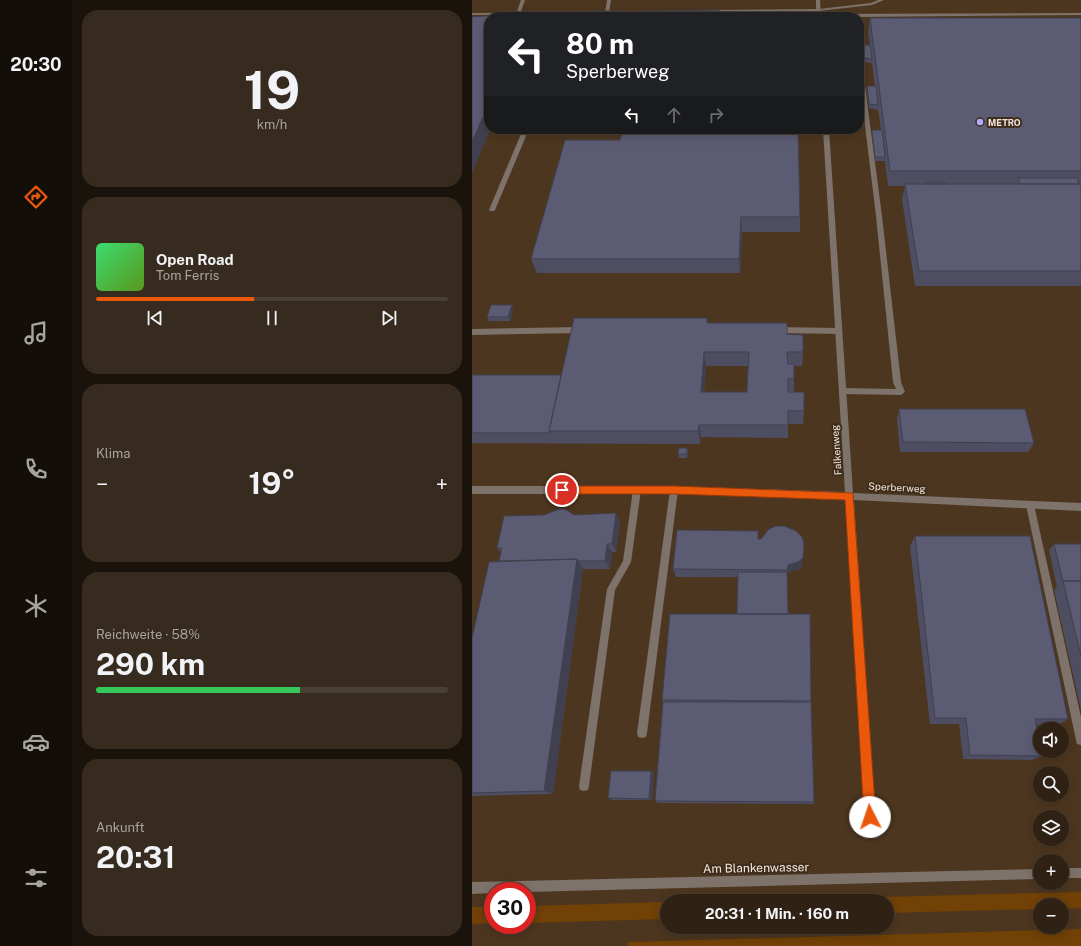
<!DOCTYPE html>
<html lang="de">
<head>
<meta charset="utf-8">
<style>
	:root { --surface:#2f2215; --page:#372a1e; --text:#f1f3f6; --muted:#a7a4a0; --line:#4a3f34; --accent:#ea580c }
	body { margin:0; font-family:"Public Sans",sans-serif; background:var(--page); color:var(--text); height:100vh; display:flex; flex-direction:column; font-size:15px; white-space:nowrap }
	* { box-sizing:border-box; margin:0 }
	p { font-size:13px; color:var(--muted) }
	.icon { flex:none; width:22px; height:22px; fill:none; stroke:currentColor; stroke-width:2; stroke-linecap:round; stroke-linejoin:round }
	.map { position:relative; flex:1; overflow:hidden }
	.drawer { display:flex; flex-direction:column; gap:10px; padding:10px; background:#1a130c; width:400px }
	.drawer>* { flex:none }
	.banner { position:absolute; left:12px; top:12px; width:380px; height:122px; border-radius:16px; box-shadow:0 2px 10px #0003,0 0 0 1px var(--line); background:#202124; color:#fff; overflow:hidden }
	.controls { position:absolute; left:561px; top:722px; display:grid; gap:8px }
	.controls a { display:grid; place-items:center; width:36px; height:36px; border-radius:50%; background:var(--surface); box-shadow:0 2px 10px #0003,0 0 0 1px var(--line); font-size:20px }
	.speed { position:absolute; left:12px; top:882px; display:flex; gap:8px; font-size:20px; font-weight:700; text-align:center }
	.speed>* { display:grid; place-content:center; width:52px; height:52px; border-radius:50%; background:var(--surface); box-shadow:0 2px 10px #0003,0 0 0 1px var(--line); line-height:1 }
	.speed .limit { border:6px solid #d22; background:#fff; color:#111 }
	.pin { position:absolute; display:grid; place-items:center; width:34px; height:34px; color:#fff; margin:-17px; border:2px solid #fff; border-radius:50%; box-shadow:0 1px 4px #0007 }
	.me { position:absolute; width:44px; margin:-22px; rotate:356deg; stroke-linejoin:round; filter:drop-shadow(0 0 3px #0008) }
	.turn { display:flex; align-items:center; gap:14px; height:84px; padding:0 16px; font-size:18px }
	.turn .icon { width:52px; height:52px; stroke-width:2.5 }
	.turn b { display:block; font-size:28px; line-height:34px }
	.lanes { display:flex; align-items:center; height:38px; padding:0 16px; background:#0003; justify-content:center; gap:20px; direction:ltr }
	.lanes .off { opacity:.35 }
	.big { font-size:30px; font-weight:700; line-height:1.1 }
	.drawer .tile { flex:1; display:flex; flex-direction:column; justify-content:center; gap:6px; min-width:0; padding:0 14px; border-radius:16px; background:var(--page) }
	.drawer .dial { align-items:center; gap:0 }
	.dial b { font-size:52px; line-height:1 }
	.song { display:flex; align-items:center; gap:12px }
	.cover { width:48px; height:48px; border-radius:6px; background:linear-gradient(135deg,hsl(140 70% 55%),hsl(90 70% 35%)) }
	.played { height:4px; border-radius:2px; background:linear-gradient(90deg,var(--accent) 45%,var(--line) 45%) }
	.keys { display:flex; justify-content:space-around; direction:ltr }
	.heat { display:flex; justify-content:space-between; align-items:center; font-size:22px; direction:ltr }
	.charge { height:6px; border-radius:3px; background:linear-gradient(90deg,#34c759 58%,var(--line) 0) }
	.trip { position:absolute; left:188px; top:894px; width:234px; height:40px; border-radius:20px; background:var(--surface); box-shadow:0 2px 10px #0003,0 0 0 1px var(--line); font-weight:700; line-height:40px; text-align:center }
	main { display:flex; flex:1; min-height:0 }
	.menu { display:flex; flex-direction:column; width:72px; justify-content:space-around; align-items:center; background:#130e08; color:var(--muted) }
	.menu .icon { width:28px; height:28px }
	.menu .on { color:var(--accent) }
	.menu b { font-size:18px; color:var(--text) }
	.map>svg:first-child { display:block }
	.built { fill:#4d361f; fill-rule:evenodd }
	.green { fill:#714106 }
	.lines { fill:none; stroke-linecap:round; stroke-linejoin:round }
	.service { fill:#7d736b; fill-rule:evenodd }
	.minor { fill:#7d736b; fill-rule:evenodd }
	.tertiary { fill:#7d736b; fill-rule:evenodd }
	.wall { fill:#4e4e63; fill-rule:evenodd }
	.shaded-wall { fill:#404050 }
	.building { fill:#5b5b73; stroke:#404050; fill-rule:evenodd }
	.route { fill:#ea580c; stroke:#983908 }
	.poi-dot { fill:#b0adfa; stroke:#3f2d1c; stroke-width:1.5 }
	.labels { text-anchor:middle; dominant-baseline:central; stroke-width:4; stroke-linejoin:round; paint-order:stroke }
	.far-poi-label { font-size:9px; font-weight:bold; fill:#f3e7dd; stroke:#3f2d1c; text-anchor:start }
	.street-label { font-size:10px; fill:#f3e7dd; stroke:#3f2d1c }
	.near-street-label { font-size:12px; fill:#f3e7dd; stroke:#3f2d1c }
</style>
</head>
<body>
<main>
<nav class="menu">
<b>20:30</b>
<svg class="icon on" aria-label="directions" viewBox="0 0 24 24"><path d="M12 3l9 9-9 9-9-9zM9 14v-3h6M13 9l2 2-2 2"/></svg>
<svg class="icon" aria-label="music" viewBox="0 0 24 24"><path d="M9 18V5l10-2v13"/><circle cx="6" cy="18" r="3"/><circle cx="16" cy="16" r="3"/></svg>
<svg class="icon" aria-label="phone" viewBox="0 0 24 24"><path d="M5 4h4l2 5-3 2q2 4 5 5l2-3 5 2v4C11 20 4 13 5 4z"/></svg>
<svg class="icon" aria-label="climate" viewBox="0 0 24 24"><path d="M12 3v18M4 7l16 10M4 17L20 7"/></svg>
<svg class="icon" aria-label="car" viewBox="0 0 24 24"><path d="M5 17H2v-5l4-1 3-4h7l3 4 3 1v5h-3M9 17h6M6 11h13"/><circle cx="7" cy="17" r="2"/><circle cx="17" cy="17" r="2"/></svg>
<svg class="icon" aria-label="filters" viewBox="0 0 24 24"><path d="M4 7h16M4 17h16"/><circle cx="9" cy="7" r="2"/><circle cx="15" cy="17" r="2"/></svg>
</nav>
<section class="drawer">
<div class="tile dial"><b>19</b><p>km/h</p></div>
<div class="tile">
<div class="song"><i class="cover"></i><div><b>Open Road</b><p>Tom Ferris</p></div></div>
<div class="played"></div>
<div class="keys"><svg class="icon" aria-label="previous" viewBox="0 0 24 24"><path d="M18 5L8 12l10 7zM5 5v14"/></svg><svg class="icon" aria-label="pause" viewBox="0 0 24 24"><path d="M8 5v14M16 5v14"/></svg><svg class="icon" aria-label="next" viewBox="0 0 24 24"><path d="M6 5l10 7-10 7zM19 5v14"/></svg></div>
</div>
<div class="tile"><p>Klima</p>
<div class="heat"><a>−</a><b class="big">19°</b><a>+</a></div>
</div>
<div class="tile"><p>Reichweite · 58%</p><b class="big">290 km</b><div class="charge"></div></div>
<div class="tile"><p>Ankunft</p><b class="big">20:31</b></div>
</section>
<div class="map">
<svg width="609" height="946" viewBox="0 0 609 946">
	<rect width="100%" height="100%" fill="#3f2d1c"/>
	<path class="built" d="M0,0H609V929L156,942L155,946H0ZM17,17H387V129H17ZM568,729H590V751H568ZM568,773H590V795H568ZM568,817H590V839H568ZM568,861H590V883H568ZM21,891H55V925H21ZM195,901H415V927H195ZM568,905H590V927H568Z"/>
	<path class="green" d="M609,892V908L590,909V905H568V909L415,913V901H245Z
		M195,902V919L55,923V906Z
		M0,907H21V923L0,924Z
		M609,929V946H155L156,942Z"/>
	<g class="lines">
		<path class="service" d="M49,0H53L48,14L46,15L44,14Z
			M135,0H139L137,13L135,14L133,13Z
			M406,0H412L400,5L347,11L345,10L347,9L399,3Z
			M164,11L168,12L167,17H163Z
			M609,13V15L380,17L347,16L345,15L347,14Z
			M387,55L389,56L410,216L429,382L433,392L429,395L371,394L367,391L371,388L424,389L421,382L404,216L387,76Z
			M51,129H57L23,210L22,211H18L17,210Z
			M109,327L112,330L109,333L0,335V329Z
			M304,327L367,328L370,331L367,334L304,333L301,330Z
			M165,486L168,487L169,490L159,562L143,590L117,786L116,790L112,791L108,790L107,786L135,589L151,561L161,490L162,487Z
			M202,486L205,487L206,490L175,733L174,737L170,738L166,737L165,733L198,490L199,487Z
			M558,501L561,502L562,505L609,717V745L605,744L604,740L554,505L555,502Z"/>
		<path class="minor" d="M344,0H348L349,17H345L344,11L238,12L236,11L238,10L344,9Z
			M184,11L186,12V13L140,14L138,13L140,12Z
			M126,12V13L124,14L0,15V13Z
			M351,129H357L381,493L609,503V511L382,500L403,817L402,821L398,822L394,821L393,817L374,499L202,494H0V486H202L373,492Z"/>
		<path class="tertiary" d="M590,868H609V878H590Z
			M568,869V879L55,892V891H21V893L0,894V882Z"/>
	</g>
	<path class="wall" d="M77,11L79,17H17V129H18L0,173V17Z
		M398,18H609V286H443L430,199L433,186H416L413,161H403L400,134V130H409L406,109V110L397,108L394,90L395,86H403L400,63L391,62L390,50V45H398L396,33Z
		M148,140L328,217V232H270L268,273H65L59,259Z
		M41,309L38,321H17L15,317Z
		M235,318L236,323L315,334L331,352L330,366H322V392L332,411L331,424H316V438L229,437L228,444L0,443V375H89ZM234,366H276L275,392H232Z
		M427,409L562,443L556,452H428L425,419Z
		M215,448L216,452L215,458H207L206,454Z
		M102,515L148,522L144,552H140L138,569H111L81,794L0,796V638L27,561L29,552L25,548Z
		M443,536L596,719L586,725H564L570,756L560,760L491,759L487,724H458L438,546Z
		M287,539L330,566L326,570L315,572L316,614L339,701L342,802L341,804L186,803L183,801L191,702L190,700L265,614L266,577H204L201,569Z
		M582,544H609V710L582,590L585,587L577,550Z
		M179,771L182,773L180,800H140L136,798Z"/>
	<path class="shaded-wall" d="M77,11L79,17H75Z
		M150,11L151,17H149Z
		M14,110L17,119V129H18L0,173V142Z
		M269,217L270,232L268,273L267,259Z
		M40,305L41,309L38,321L36,317Z
		M232,352L234,366L231,405L229,392Z
		M227,425L229,437L228,444L226,431Z
		M144,513L148,522L144,552L140,544Z
		M332,543L330,566L326,570L315,572L316,565Z
		M135,544L140,552L138,569L133,561Z
		M105,559L111,569L81,794L72,791Z
		M179,771L182,773L180,800L177,799Z"/>
	<path class="building" d="M247,10V17H173L174,11Z
		M77,11L75,17H17V110H14L0,142V17Z
		M114,11H150L149,17H112Z
		M296,12L297,17H247V13Z
		M398,18H609V171H418Z
		M390,45H398L400,59L392,58Z
		M395,86H404L406,105L397,104Z
		M151,129H326L328,217H269L267,259H59L93,140H148Z
		M400,130H410L413,157H403Z
		M546,178H605L607,184H548Z
		M454,182H473V184H455Z
		M433,184H609V271H447Z
		M19,305H40L36,317H15Z
		M102,318H235V323H315V334L331,335V352H315L316,364H322V379H316V392H332V411H316V425H227L226,431H77ZM232,352H277L275,392H229Z
		M0,375H89L77,431L78,433H0Z
		M427,409H553L562,443L431,442Z
		M207,448H215V454H206Z
		M87,509H93L102,515L144,513L140,544H135L133,561H106L105,559L27,561L30,548H25L32,516L72,515Z
		M304,526H312L324,531L330,537L332,543L331,558L326,562L316,565L315,570L201,569L205,530L286,531V539H289L297,529Z
		M443,536H558L596,719H563L568,745V751H569L570,756L498,755L494,718H463Z
		M582,544H609V581H591V582Z
		M105,559L72,791L0,793V638L17,562Z
		M266,572H315L316,614H265Z
		M591,581H609V656Z
		M198,614H338L339,701L190,700Z
		M191,702H339L342,802L183,801Z
		M139,771H179L177,799L136,798Z"/>
	<path class="route" d="M90,486H202L381,493L404,817L403,822L398,823L394,822L392,817L373,500L202,494H90L87,493L85,490L87,487Z"/>
	<circle class="poi-dot" cx="508" cy="122" r="4"/>
	<g class="labels">
		<g class="far-poi-label">
			<text x="516" y="122">METRO</text>
		</g>
		<g class="street-label">
			<text transform="translate(364 450) rotate(-94)">Falkenweg</text>
			<text transform="translate(425 487) rotate(3)">Sperberweg</text>
		</g>
		<g class="near-street-label">
			<text transform="translate(284 868) rotate(-1)">Am Blankenwasser</text>
		</g>
	</g>
</svg>
<div class="controls">
<a><svg class="icon" aria-label="sound" viewBox="0 0 24 24"><path d="M4 9h4l5-4v14l-5-4H4zM17 9q2 3 0 6"/></svg></a>
<a><svg class="icon" aria-label="search" viewBox="0 0 24 24"><circle cx="10" cy="10" r="6"/><path d="M15 15l6 6"/></svg></a>
<a><svg class="icon" aria-label="layers" viewBox="0 0 24 24"><path d="M12 4l9 5-9 5-9-5zM3 14l9 5 9-5"/></svg></a>
<a>+</a>
<a>−</a>
</div>
<div class="speed"><div class="limit">30</div></div>
<div class="pin" style="left:90px;top:490px;background:#d93025"><svg class="icon" aria-label="arrive" viewBox="0 0 24 24"><path d="M6 21V4h12l-3 4 3 4H6"/></svg></div>
<svg class="me" style="left:398px;top:817px" viewBox="-20 -20 40 40"><circle r="19" fill="#fff"/><path d="M0-13L10 11 0 6-10 11z" fill="#ea580c"/></svg>
<div class="trip">20:31 · 1 Min. · 160 m</div>
<div class="banner">
<div class="turn"><svg class="icon" aria-label="left" viewBox="0 0 24 24"><path d="M17 20v-9H6M10 6l-5 5 5 5"/></svg><div><b>80 m</b>Sperberweg</div></div>
<div class="lanes"><svg class="icon" aria-label="left" viewBox="0 0 24 24"><path d="M17 20v-9H6M10 6l-5 5 5 5"/></svg><svg class="icon off" aria-label="ahead" viewBox="0 0 24 24"><path d="M12 20V5M6 11l6-6 6 6"/></svg><svg class="icon off" aria-label="right" viewBox="0 0 24 24"><path d="M7 20v-9h11M14 6l5 5-5 5"/></svg></div>
</div>
</div>
</main>
</body>
</html>
